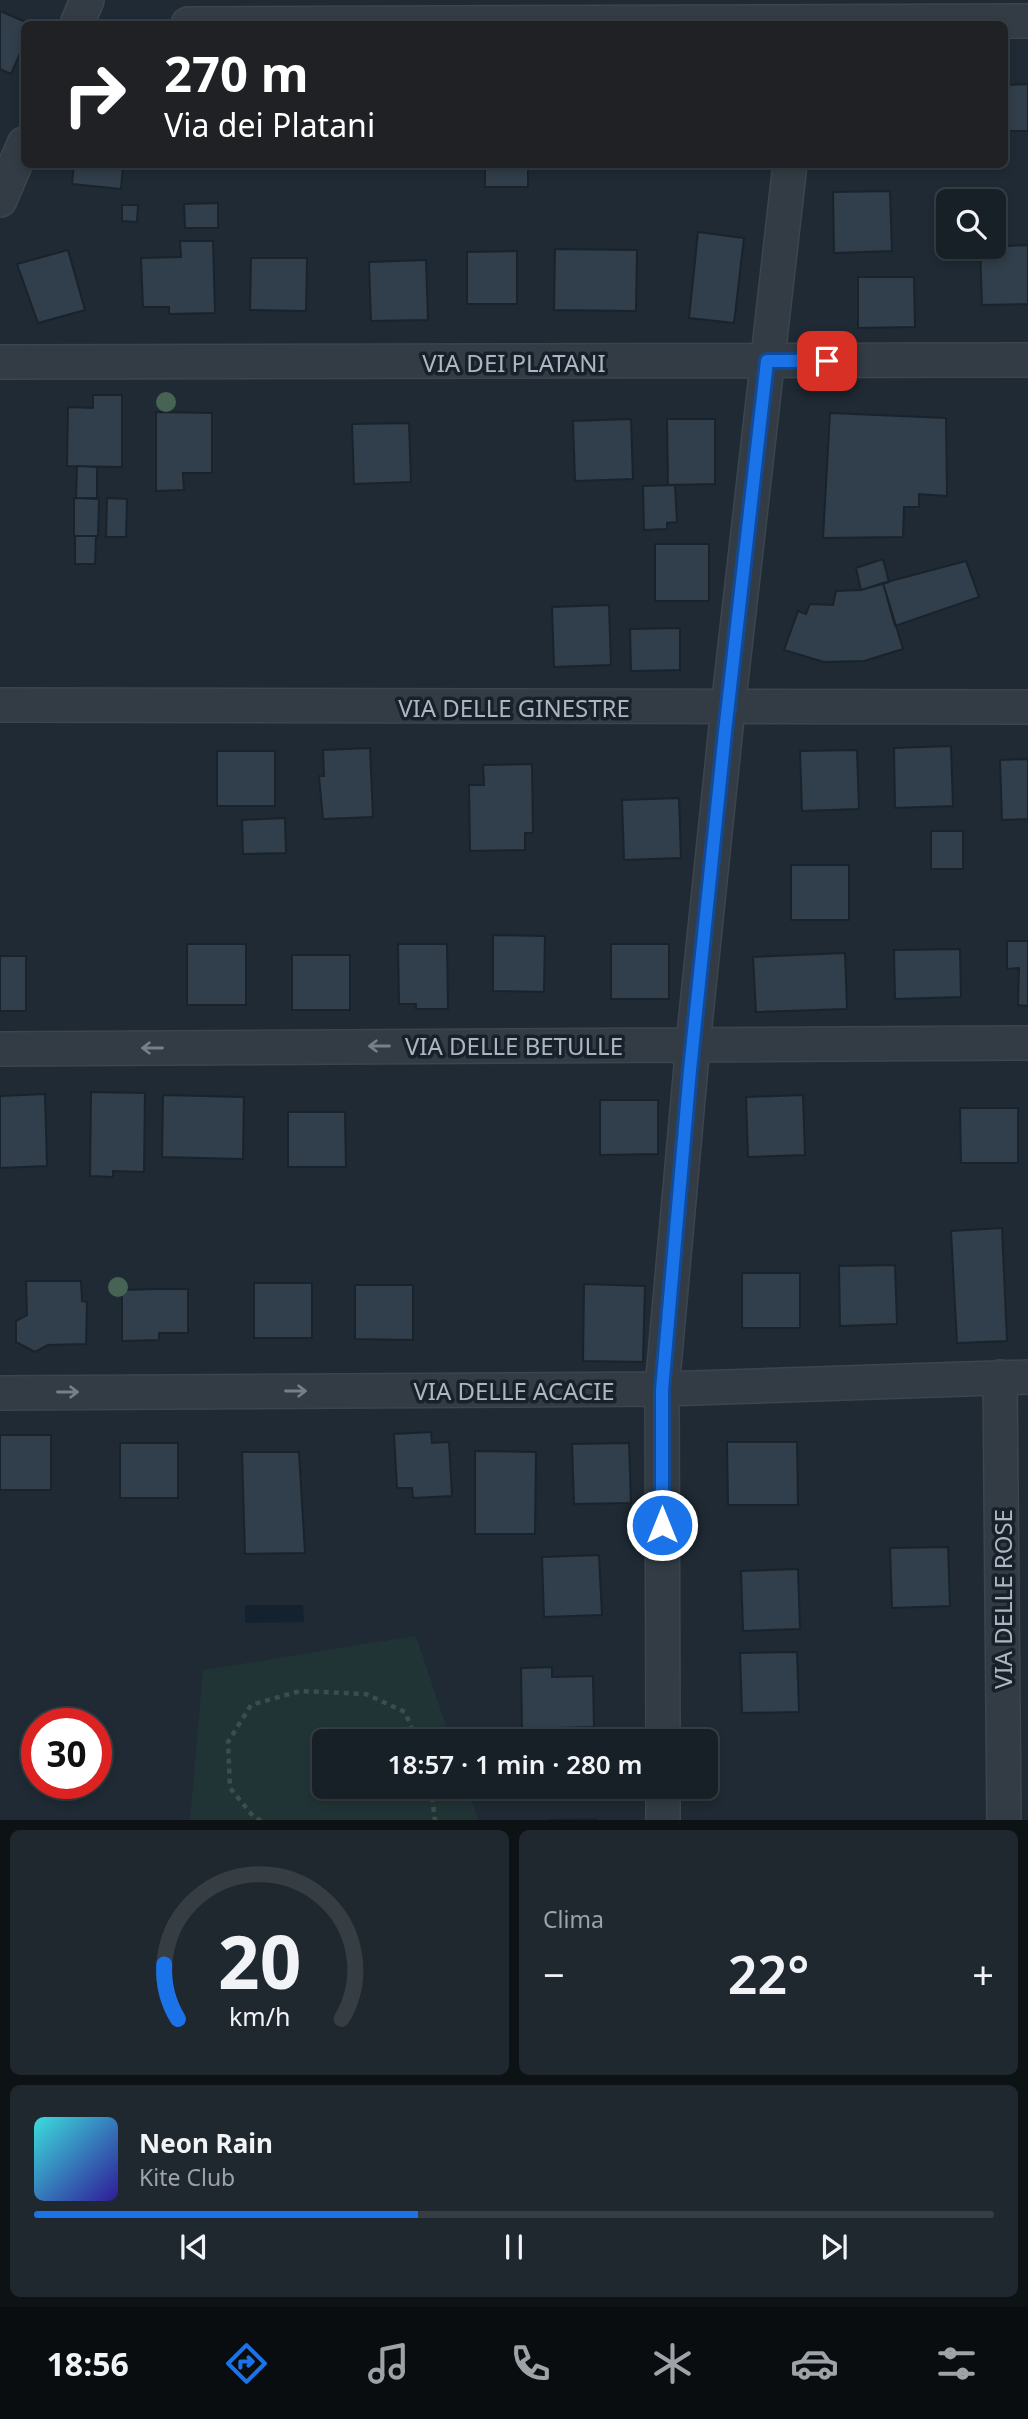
<!DOCTYPE html>
<html lang="it">
<head>
<meta charset="utf-8">
<style>
	:root { --surface:#172027; --page:#20282f; --text:#f1f3f6; --muted:#9ea3a7; --line:#363e44; --accent:#1a73e8 }
	body { margin:0; font-family:"Noto Sans",sans-serif; background:var(--page); color:var(--text); height:100vh; display:flex; flex-direction:column; font-size:26px; white-space:nowrap }
	* { box-sizing:border-box; margin:0 }
	p { font-size:23px; color:var(--muted) }
	.icon { flex:none; width:38px; height:38px; fill:none; stroke:currentColor; stroke-width:2; stroke-linecap:round; stroke-linejoin:round }
	.map { position:relative; height:1820px; overflow:hidden }
	.details { display:flex; flex-direction:column; gap:10px; padding:10px; background:#0d1215; flex:1 }
	.details>* { flex:none }
	.banner { position:absolute; left:21px; top:21px; width:987px; height:147px; border-radius:10px; box-shadow:0 4px 10px #0003,0 0 0 2px var(--line); background:#202124; color:#fff; overflow:hidden }
	.fabs { position:absolute; left:936px; top:189px; display:grid; gap:14px }
	.fabs a { display:grid; place-items:center; width:70px; height:70px; border-radius:10px; background:var(--surface); box-shadow:0 4px 10px #0003,0 0 0 2px var(--line); font-size:35px }
	.speed { position:absolute; left:21px; top:1708px; display:flex; gap:14px; font-size:35px; font-weight:700; text-align:center }
	.speed>* { display:grid; place-content:center; width:91px; height:91px; border-radius:50%; background:var(--surface); box-shadow:0 4px 10px #0003,0 0 0 2px var(--line); line-height:1 }
	.speed .limit { border:10px solid #d22; background:#fff; color:#111 }
	.pin { position:absolute; display:grid; place-items:center; width:60px; height:60px; color:#fff; margin:-30px; border-radius:14px; box-shadow:0 4px 10px #0006 }
	.me { position:absolute; width:77px; margin:-38px; rotate:0deg; stroke-linejoin:round; filter:drop-shadow(0 0 5px #0008) }
	.turn { display:flex; align-items:center; gap:24px; height:147px; padding:0 28px; font-size:32px }
	.turn .icon { width:91px; height:91px; stroke-width:2.5 }
	.turn b { display:block; font-size:49px; line-height:60px }
	.big { font-size:52px; font-weight:600; line-height:1.1 }
	.details .widget { flex:1; display:flex; flex-direction:column; justify-content:center; gap:10px; min-width:0; padding:0 24px; border-radius:10px; background:var(--page) }
	.details .dial { align-items:center; gap:0 }
	.dial svg { height:182px; overflow:visible; fill:none; stroke:var(--line); stroke-width:7; stroke-linecap:round; text-anchor:middle }
	.dial text { fill:var(--text); stroke:none }
	.song { display:flex; align-items:center; gap:21px }
	.cover { width:84px; height:84px; border-radius:10px; background:linear-gradient(135deg,hsl(180 70% 55%),hsl(250 70% 35%)) }
	.played { height:7px; border-radius:4px; background:linear-gradient(90deg,var(--accent) 40%,var(--line) 40%) }
	.keys { display:flex; justify-content:space-around; direction:ltr }
	.heat { display:flex; justify-content:space-between; align-items:center; font-size:38px; direction:ltr }
	.details .tiles { flex:1; display:grid; gap:10px; grid-template-columns:1fr 1fr }
	.widget:last-child { grid-column:span 2 }
	.trip { position:absolute; left:312px; top:1729px; width:406px; height:70px; border-radius:10px; background:var(--surface); box-shadow:0 4px 10px #0003,0 0 0 2px var(--line); font-weight:600; line-height:70px; text-align:center }
	.dock { display:flex; height:112px; justify-content:space-around; align-items:center; background:#090d10; color:var(--muted) }
	.dock .icon { width:49px; height:49px }
	.dock .active { color:var(--accent) }
	.dock b { font-size:32px; color:var(--text) }
	.map>svg:first-child { display:block }
	.green { fill:#213435 }
	.water { fill:#142230 }
	.building { fill:#313e4b; stroke:#1a232b; stroke-width:2 }
	.lines { fill:none; stroke-linecap:round; stroke-linejoin:round }
	.street-casing { stroke:#3c454e; stroke-width:36 }
	.path { stroke:#3a4e4e; stroke-width:4.5; stroke-dasharray:5 5; stroke-linecap:butt }
	.street { stroke:#333c45; stroke-width:33 }
	.tree { fill:#466353 }
	.oneway { stroke:#767f8a }
	.route-casing { stroke:#114b97; stroke-width:18 }
	.route { stroke:#1a73e8; stroke-width:12 }
	.labels { text-anchor:middle; dominant-baseline:central; stroke-width:7; stroke-linejoin:round; paint-order:stroke }
	.street-label { font-size:24px; fill:#acb6c2; stroke:#182129 }
</style>
</head>
<body>
<div class="map">
<svg width="1028" height="1821" viewBox="0 0 1028 1821">
	<rect width="100%" height="100%" fill="#1f2a34"/>
	<path class="green" d="M416,1636L451,1741H324V1787H467L478,1820H190L203,1670Z"/>
	<path class="water" d="M245,1605H303L304,1622L245,1623Z"/>
	<path class="building" d="M0,11L30,24H24V44L11,74L0,69Z
		M1028,84V131H1004V85Z
		M74,164H123L121,189L72,184Z
		M485,164H528V187H485Z
		M890,191L892,251L834,253L833,192Z
		M218,203V228H185L184,204Z
		M122,205H138L137,222L122,221Z
		M698,232L744,238L734,323L689,318Z
		M180,241H213L215,313L169,314V307H143L141,258L181,257Z
		M1028,245V304L982,305L980,247Z
		M555,249L637,250L636,311L554,310Z
		M68,250L85,310L38,323L17,264Z
		M517,251V304H467V252Z
		M251,258H307L306,311L250,310Z
		M426,260L428,320L371,321L369,262Z
		M858,277H914L915,327L858,328Z
		M93,395H122V467L67,466L68,407L93,408Z
		M156,412L212,413V473H183L184,490L156,491Z
		M830,413L946,418L947,496L919,494V507H904L903,537L823,538Z
		M631,419L633,479L575,481L573,421Z
		M667,419H715V484L668,485Z
		M409,423L411,482L354,484L352,424Z
		M77,466L97,467V499L76,498Z
		M675,485L677,522L667,523V529L644,530L643,486Z
		M74,498H99L98,536H74Z
		M107,498L127,499L126,537H106Z
		M75,536H96L95,564H75Z
		M655,544H709V601H655Z
		M883,559L889,582L861,590L856,568Z
		M966,561L979,597L895,626L883,583Z
		M883,583L903,649L864,661L824,662L784,650L798,611L806,614L810,604L833,605L836,591L861,590Z
		M609,605L611,665L554,667L552,607Z
		M680,628V670L631,671L630,629Z
		M951,746L953,806L895,808L894,748Z
		M370,748L373,817L323,819L319,776H324L323,750Z
		M857,750L859,809L802,811L800,751Z
		M217,751H275V806H217Z
		M1028,759V819L1002,820L1000,760Z
		M532,764L533,833H525V850L470,851L469,785H484L483,765Z
		M679,798L681,858L624,860L622,800Z
		M285,818L286,853L243,854L242,820Z
		M931,831H963V869H931Z
		M791,865H849V920H791Z
		M493,935L545,936L544,992L493,991Z
		M1007,941H1028V1006L1018,1005L1019,968L1007,969Z
		M187,944H246V1005H187Z
		M398,944H447L448,1009H416V1004H399Z
		M611,944H669V999H611Z
		M960,949L961,997L895,999L894,950Z
		M845,953L847,1009L756,1012L753,957Z
		M292,955H350V1010H292Z
		M0,956H26V1011H0Z
		M91,1092L145,1093L144,1172L113,1171V1177L90,1176Z
		M45,1094L47,1166L0,1168V1096Z
		M163,1095L244,1097L243,1159L162,1157Z
		M803,1095L805,1155L748,1157L746,1097Z
		M600,1100H658V1154L600,1155Z
		M960,1108H1018V1163H961Z
		M288,1112H345L346,1167H288Z
		M1002,1228L1007,1341L957,1343L951,1231Z
		M895,1265L897,1324L840,1326L839,1266Z
		M742,1273H800V1328H742Z
		M26,1281H81L82,1301L87,1302L86,1344L48,1345L35,1352L16,1342V1321L27,1315Z
		M254,1283H312V1338H254Z
		M584,1284L645,1286L643,1362L583,1361Z
		M355,1285H413V1340L355,1339Z
		M157,1289H188V1333H159V1340L122,1341V1290Z
		M431,1432L432,1443L449,1442L452,1496L413,1498L412,1488H397L394,1434Z
		M0,1435H51V1490H0Z
		M727,1442H797L798,1505H728Z
		M120,1443H178V1498H120Z
		M629,1443L631,1503L574,1504L572,1444Z
		M475,1451L536,1452L535,1534H475Z
		M242,1452H299L305,1553L245,1554Z
		M948,1547L950,1606L892,1608L890,1548Z
		M599,1555L602,1615L544,1617L542,1557Z
		M798,1569L800,1629L743,1631L741,1571Z
		M797,1652L799,1712L742,1713L740,1653Z
		M552,1667V1677L593,1676L594,1727L522,1729L521,1668Z
		M597,1819V1821H549V1820Z"/>
	<g class="lines">
		<defs>
			<path id="street" d="M77,24L87,0
				M188,24L1028,21
				M0,200L24,144
				M0,362L1028,360
				M0,705L1028,707
				M0,1049L1028,1043
				M1000,1377L1004,1821
				M0,1393L662,1389L1028,1377
				M663,1741L662,1389L693,1044L728,708L790,164
				M663,1787V1821"/>
		</defs>
		<use href="#street" class="street-casing"/>
		<path class="path" d="M431,1787L435,1821
			M261,1821L253,1816L230,1788L228,1742L251,1705L300,1691L366,1694L405,1712L417,1741"/>
		<use href="#street" class="street"/>
	</g>
	<g class="tree">
		<circle cx="166" cy="402" r="10"/>
		<circle cx="118" cy="1287" r="10"/>
	</g>
	<defs><path id="oneway-shaft" d="M-6 0H5M1.5-3L5.5 0L1.5 3" fill="none" stroke-width="1.6" stroke-linecap="round" stroke-linejoin="round" transform="scale(1.75)"/></defs>
	<g class="oneway">
		<use href="#oneway-shaft" transform="translate(379 1046) rotate(180)"/>
		<use href="#oneway-shaft" transform="translate(152 1048) rotate(180)"/>
		<use href="#oneway-shaft" transform="translate(296 1391)"/>
		<use href="#oneway-shaft" transform="translate(68 1392)"/>
	</g>
	<g class="lines">
		<defs>
			<path id="route" d="M662,1525V1390L690,1070L725,732L767,361H827"/>
		</defs>
		<use href="#route" class="route-casing"/>
		<use href="#route" class="route"/>
	</g>
	<g class="labels">
		<g class="street-label">
			<text x="514" y="362">VIA DEI PLATANI</text>
			<text x="514" y="707">VIA DELLE GINESTRE</text>
			<text x="514" y="1045">VIA DELLE BETULLE</text>
			<text x="514" y="1390">VIA DELLE ACACIE</text>
			<text transform="translate(1002 1599) rotate(-90)">VIA DELLE ROSE</text>
		</g>
	</g>
</svg>
<div class="fabs">
<a><svg class="icon" aria-label="search" viewBox="0 0 24 24"><circle cx="10" cy="10" r="6"/><path d="M15 15l6 6"/></svg></a>
</div>
<div class="speed"><div class="limit">30</div></div>
<div class="pin" style="left:827px;top:361px;background:#d93025"><svg class="icon" aria-label="arrive" viewBox="0 0 24 24"><path d="M6 21V4h12l-3 4 3 4H6"/></svg></div>
<svg class="me" style="left:662px;top:1525px" viewBox="-20 -20 40 40"><circle r="17" fill="#1a73e8" stroke="#fff" stroke-width="3"/><path d="M0-11L8 9 0 5-8 9z" fill="#fff"/></svg>
<div class="trip">18:57 · 1 min · 280 m</div>
<div class="banner">
<div class="turn"><svg class="icon" aria-label="right" viewBox="0 0 24 24"><path d="M7 20v-9h11M14 6l5 5-5 5"/></svg><div><b>270 m</b>Via dei Platani</div></div>
</div>
</div>
<section class="details">
<div class="tiles">
<div class="widget dial"><svg viewBox="0 0 100 80">
<path d="M14 69A42 42 0 1 1 86 69"/>
<path d="M14 69A42 42 0 0 1 8 45" stroke="#1a73e8"/>
<text x="50" y="56" font-size="32" font-weight="700">20</text>
<text x="50" y="72" font-size="11">km/h</text>
</svg></div>
<div class="widget"><p>Clima</p>
<div class="heat"><a>−</a><b class="big">22°</b><a>+</a></div>
</div>
<div class="widget">
<div class="song"><i class="cover"></i><div><b>Neon Rain</b><p>Kite Club</p></div></div>
<div class="played"></div>
<div class="keys"><svg class="icon" aria-label="previous" viewBox="0 0 24 24"><path d="M18 5L8 12l10 7zM5 5v14"/></svg><svg class="icon" aria-label="pause" viewBox="0 0 24 24"><path d="M8 5v14M16 5v14"/></svg><svg class="icon" aria-label="next" viewBox="0 0 24 24"><path d="M6 5l10 7-10 7zM19 5v14"/></svg></div>
</div>
</div>
</section>
<nav class="dock">
<b>18:56</b>
<svg class="icon active" aria-label="directions" viewBox="0 0 24 24"><path d="M12 3l9 9-9 9-9-9zM9 14v-3h6M13 9l2 2-2 2"/></svg>
<svg class="icon" aria-label="music" viewBox="0 0 24 24"><path d="M9 18V5l10-2v13"/><circle cx="6" cy="18" r="3"/><circle cx="16" cy="16" r="3"/></svg>
<svg class="icon" aria-label="phone" viewBox="0 0 24 24"><path d="M5 4h4l2 5-3 2q2 4 5 5l2-3 5 2v4C11 20 4 13 5 4z"/></svg>
<svg class="icon" aria-label="climate" viewBox="0 0 24 24"><path d="M12 3v18M4 7l16 10M4 17L20 7"/></svg>
<svg class="icon" aria-label="car" viewBox="0 0 24 24"><path d="M5 17H2v-5l4-1 3-4h7l3 4 3 1v5h-3M9 17h6M6 11h13"/><circle cx="7" cy="17" r="2"/><circle cx="17" cy="17" r="2"/></svg>
<svg class="icon" aria-label="filters" viewBox="0 0 24 24"><path d="M4 7h16M4 17h16"/><circle cx="9" cy="7" r="2"/><circle cx="15" cy="17" r="2"/></svg>
</nav>
</body>
</html>
